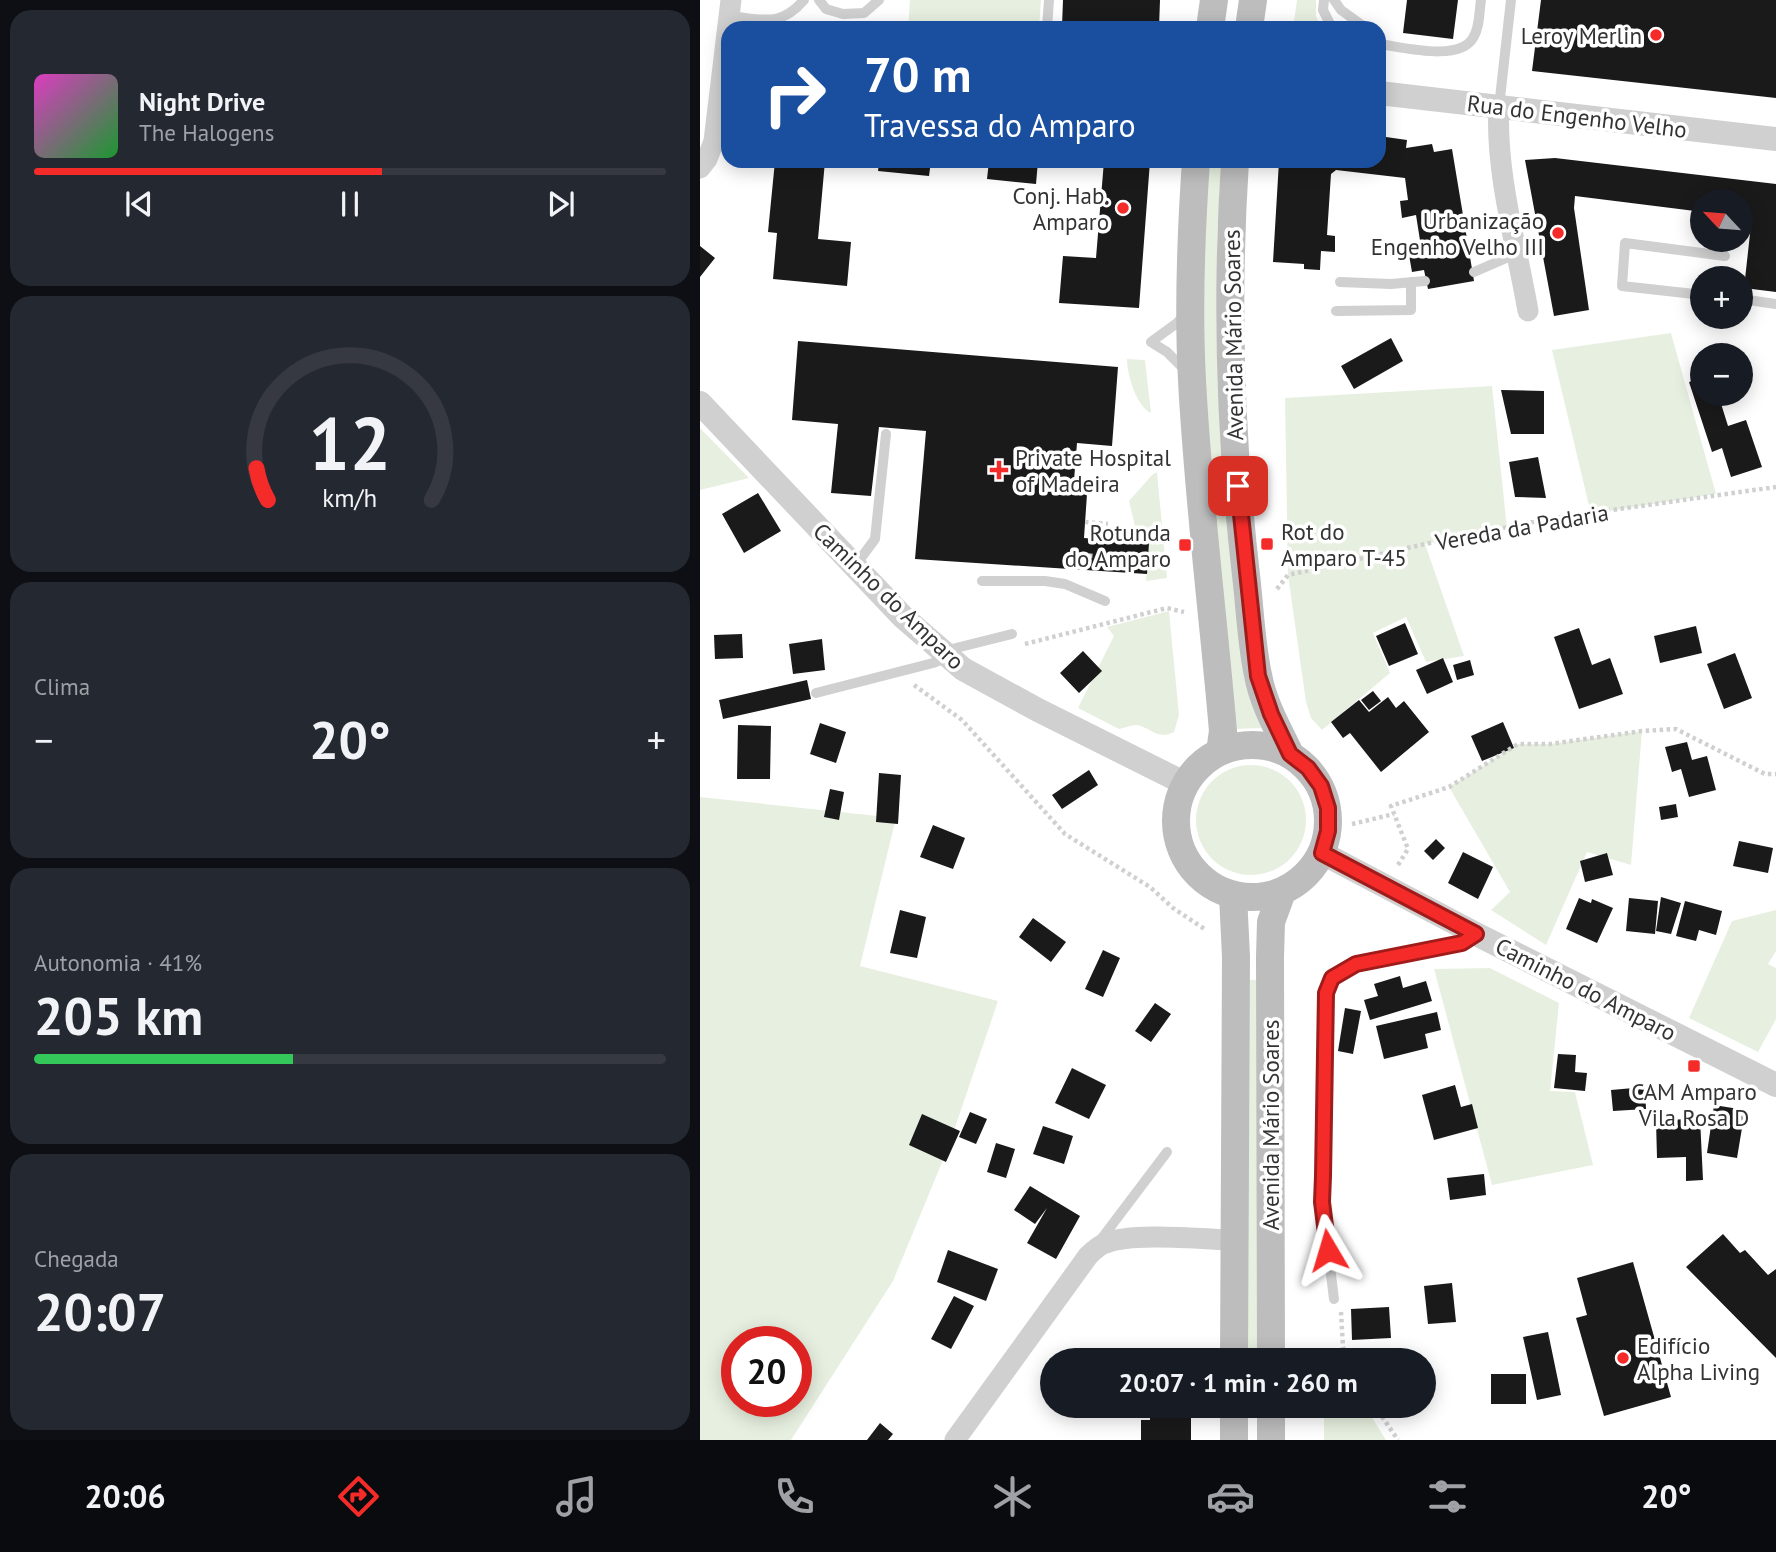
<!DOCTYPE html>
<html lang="pt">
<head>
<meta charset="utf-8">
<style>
	:root { --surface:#171b24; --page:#242831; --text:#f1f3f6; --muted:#9ea1a6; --line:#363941; --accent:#f52b29 }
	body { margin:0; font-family:"PT Sans",sans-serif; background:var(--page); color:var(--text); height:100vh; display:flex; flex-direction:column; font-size:26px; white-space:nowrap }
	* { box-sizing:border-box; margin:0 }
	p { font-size:23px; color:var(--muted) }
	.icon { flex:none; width:38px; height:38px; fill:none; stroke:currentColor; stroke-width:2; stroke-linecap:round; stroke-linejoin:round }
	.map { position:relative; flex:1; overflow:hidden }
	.drawer { display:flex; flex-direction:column; gap:10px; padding:10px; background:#0d0f14; width:700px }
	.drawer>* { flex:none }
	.hud { position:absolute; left:21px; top:21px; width:665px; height:147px; border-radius:21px; box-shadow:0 4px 18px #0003; background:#1a4fa0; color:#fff; overflow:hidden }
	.needle { width:46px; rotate:296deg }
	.fabs { position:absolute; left:990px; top:189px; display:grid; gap:14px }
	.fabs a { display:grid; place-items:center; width:63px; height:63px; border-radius:50%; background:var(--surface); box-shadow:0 4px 18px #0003; font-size:35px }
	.speed { position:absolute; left:21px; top:1326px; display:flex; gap:14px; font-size:35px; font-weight:700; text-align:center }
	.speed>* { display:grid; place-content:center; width:91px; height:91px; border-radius:50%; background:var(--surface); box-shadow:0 4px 18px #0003; line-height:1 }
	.speed .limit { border:10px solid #d22; background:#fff; color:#111 }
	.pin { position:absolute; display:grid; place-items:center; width:60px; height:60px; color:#fff; margin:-30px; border-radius:14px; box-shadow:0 4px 10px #0006 }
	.me { position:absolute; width:77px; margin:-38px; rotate:353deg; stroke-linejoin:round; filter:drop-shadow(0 0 5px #0008) }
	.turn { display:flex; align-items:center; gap:24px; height:147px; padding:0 28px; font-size:32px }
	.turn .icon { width:91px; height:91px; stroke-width:2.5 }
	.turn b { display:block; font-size:49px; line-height:60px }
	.big { font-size:52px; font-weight:600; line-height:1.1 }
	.drawer .widget { flex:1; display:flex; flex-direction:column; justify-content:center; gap:10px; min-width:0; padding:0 24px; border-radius:21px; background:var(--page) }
	.drawer .dial { align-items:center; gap:0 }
	.dial svg { height:182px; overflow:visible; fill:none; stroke:var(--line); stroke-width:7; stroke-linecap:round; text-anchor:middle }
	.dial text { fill:var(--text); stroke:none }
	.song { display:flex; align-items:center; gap:21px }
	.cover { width:84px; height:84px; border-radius:10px; background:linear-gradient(135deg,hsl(310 70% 55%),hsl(130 70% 35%)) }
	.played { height:7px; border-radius:4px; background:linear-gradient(90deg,var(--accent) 55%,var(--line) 55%) }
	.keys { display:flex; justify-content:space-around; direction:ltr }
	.heat { display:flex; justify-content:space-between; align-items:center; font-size:38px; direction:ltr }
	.charge { height:10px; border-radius:5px; background:linear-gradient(90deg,#34c759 41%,var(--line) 0) }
	.trip { position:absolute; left:340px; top:1348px; width:396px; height:70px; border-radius:35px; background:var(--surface); box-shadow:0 4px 18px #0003; font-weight:600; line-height:70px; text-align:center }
	.menu { display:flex; height:112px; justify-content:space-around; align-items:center; background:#090b0e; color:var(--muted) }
	.menu .icon { width:49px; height:49px }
	.menu .active { color:var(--accent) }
	.menu b { font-size:32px; color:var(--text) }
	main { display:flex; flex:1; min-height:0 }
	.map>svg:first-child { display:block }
	.green { fill:#e7f0e0; fill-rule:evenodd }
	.building { fill:#1a1a1a }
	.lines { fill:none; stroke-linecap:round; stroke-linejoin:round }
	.path { stroke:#d0d0d0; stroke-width:4.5; stroke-dasharray:3.5 3.5; stroke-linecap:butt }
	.service { stroke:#d0d0d0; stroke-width:10 }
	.minor { stroke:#d0d0d0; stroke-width:21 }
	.tertiary { stroke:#d0d0d0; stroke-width:24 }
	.secondary { stroke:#bdbdbd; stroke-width:28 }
	.route-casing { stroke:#9f1c1b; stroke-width:18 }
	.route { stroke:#f52b29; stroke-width:12 }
	.poi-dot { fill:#f52b29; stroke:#fff; stroke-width:2.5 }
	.labels { text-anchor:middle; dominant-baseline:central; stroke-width:7; stroke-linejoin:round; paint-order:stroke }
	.poi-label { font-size:23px; fill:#333; stroke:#fff; text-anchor:end }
	.street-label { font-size:23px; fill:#333; stroke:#fff }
</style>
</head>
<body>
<main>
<section class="drawer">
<div class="widget">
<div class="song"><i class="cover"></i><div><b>Night Drive</b><p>The Halogens</p></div></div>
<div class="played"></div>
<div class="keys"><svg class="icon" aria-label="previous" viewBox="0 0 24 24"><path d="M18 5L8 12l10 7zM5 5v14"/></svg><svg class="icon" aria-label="pause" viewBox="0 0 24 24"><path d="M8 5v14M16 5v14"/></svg><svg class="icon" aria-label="next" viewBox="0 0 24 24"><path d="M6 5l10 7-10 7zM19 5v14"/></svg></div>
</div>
<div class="widget dial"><svg viewBox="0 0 100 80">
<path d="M14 69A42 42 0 1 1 86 69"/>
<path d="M14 69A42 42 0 0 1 9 55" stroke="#f52b29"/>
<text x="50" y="56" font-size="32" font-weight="700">12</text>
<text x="50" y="72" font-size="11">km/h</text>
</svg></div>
<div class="widget"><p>Clima</p>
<div class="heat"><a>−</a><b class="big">20°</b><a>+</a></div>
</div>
<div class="widget"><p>Autonomia · 41%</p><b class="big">205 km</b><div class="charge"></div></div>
<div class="widget"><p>Chegada</p><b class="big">20:07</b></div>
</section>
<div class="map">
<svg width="1076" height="1440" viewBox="0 0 1076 1440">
	<rect width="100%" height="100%" fill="#fff"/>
	<path class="green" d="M210,0H341L339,28H208Z
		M597,0H616V16L621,28H593Z
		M508,161H521L517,239V360L564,728L534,729C523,607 508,485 504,363C502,296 505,228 508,161Z
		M971,333L1016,494L891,514L852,350Z
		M427,359L445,360L451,413C436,406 427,374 427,359Z
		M792,386L807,528L725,544L764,656L726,662L706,617L673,633L690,673L622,730L611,718L606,702L588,575L585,398Z
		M0,428L49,478L0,490Z
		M457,472L467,578L446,581L449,544L439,543L429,501L452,475Z
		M469,611L479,715L474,732C457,741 451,727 436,725C432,725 424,728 419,729L378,708L414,636L407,627Z
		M942,731L931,865L887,852L846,945L791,910L810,892L749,787L818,744H850Z
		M496 820a55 55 0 1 1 110 0a55 55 0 1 1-110 0Z
		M0,797L196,818L160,966L298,1001L248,1148L193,1281L91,1440H0ZM37,1342H96V1402H37Z
		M1076,910V951L1068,964L1076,968V1019L1058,1052L989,1018L1032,921Z
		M790,968L859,1003L850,1091L875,1092L893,1165L792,1185L734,969Z
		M548,980H558V1360H547Z
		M624,1405H664L686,1440H624Z"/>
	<path class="building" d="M363,0H460L459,28L362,26Z
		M707,0H758L753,39L703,33Z
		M841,0H1076V98L832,71Z
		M679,136L707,140L706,148L732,144L734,152L752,149L774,281L728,289L724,270L712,272L709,255L722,253L716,215L702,218L700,201L708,200L705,178L636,170L631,174L627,235L635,236V252L621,251L620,270L604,269V264L573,262L579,161H679Z
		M855,158L1076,184V292L1044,288L1051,225L1041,224V201H1003V212L875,196L874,208L889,310L854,316L825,160Z
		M75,161H125L118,239L151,242L147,286L73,279L77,233L68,232Z
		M179,161H231L229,176L178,171Z
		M289,161H338L336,184L287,179Z
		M404,161H450L439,308L359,303L363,256L396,258Z
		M0,246L15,258L0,277Z
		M691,338L703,361L654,389L641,366Z
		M98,341L418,367L412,446L377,443L373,493L387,494L384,538L449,543L447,574L215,559L226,431L179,427L171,496L131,493L138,424L92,420Z
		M1003,378V394H1018L1028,426L1046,420L1062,467L1031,477L1022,448L1012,452L989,382Z
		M801,390L844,391V434H811Z
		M838,457L846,498L815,497L809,462Z
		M58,493L81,531L44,553L22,514Z
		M705,623L718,654L689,666L676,636Z
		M996,626L1002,653L960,663L954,636Z
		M879,628L892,665L910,658L923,694L879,709L854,637Z
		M42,634L43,658L15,659L14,635Z
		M122,639L125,670L93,674L89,644Z
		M383,651L402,671L379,693L360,673Z
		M1035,653L1052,698L1024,709L1007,664Z
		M743,658L753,682L727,694L716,670Z
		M770,660L774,675L757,680L753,665Z
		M107,680L111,699L23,719L19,700Z
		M673,691L681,701L669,710L661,700Z
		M688,697L696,708L704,701L729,732L681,772L650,733L643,738L631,722L659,700L669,712Z
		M803,722L814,748L782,761L771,736Z
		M120,723L146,732L136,763L110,754Z
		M38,725L71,726L70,779H37Z
		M987,742L992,760L1007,756L1016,790L989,797L981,769L972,772L965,747Z
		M389,770L398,785L362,809L352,795Z
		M179,773L201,775L198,824L176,822Z
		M130,789L144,792L139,820L124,817Z
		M976,804L978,817L961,820L959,807Z
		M233,825L265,838L253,869L220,857Z
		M736,839L745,848L733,860L724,851Z
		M1039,841L1073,848L1068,873L1033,866Z
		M763,852L793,867L778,899L748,883Z
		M907,853L913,875L885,882L880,861Z
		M961,897L981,903L971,934L956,931Z
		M879,898L891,903L892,899L913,908L897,943L866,929Z
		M929,898L958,901L955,934L926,931Z
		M985,901L1022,911L1016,935L999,930L996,941L976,936Z
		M200,910L226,917L217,958L190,953Z
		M333,918L366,942L351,962L319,937Z
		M403,950L420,958L403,997L385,989Z
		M700,976L703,988L726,981L732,1001L670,1020L664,1000L678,996L674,984Z
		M455,1003L471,1014L451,1042L435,1031Z
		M645,1008L661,1011L653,1054L638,1051Z
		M737,1012L741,1030L725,1034L728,1048L684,1059L676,1026Z
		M858,1054L876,1055L875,1072L887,1073L885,1091L854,1088Z
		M372,1068L406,1085L389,1119L355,1103Z
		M755,1085L761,1107L772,1104L778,1128L734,1140L722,1095Z
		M945,1087L946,1109L913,1111L911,1090Z
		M1014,1105L1045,1110L1037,1158L1007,1153Z
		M270,1112L287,1119L276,1144L259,1137Z
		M222,1114L260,1131L246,1162L209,1145Z
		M1000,1118L1003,1180L986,1181V1157L957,1158L956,1121Z
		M343,1126L373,1136L364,1164L333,1154Z
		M296,1143L315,1149L306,1178L287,1172Z
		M784,1174L786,1195L750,1200L747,1178Z
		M330,1186L380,1216L356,1259L327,1243L347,1208L335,1224L314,1210Z
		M1023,1234L1040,1253L1045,1250L1068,1275L1076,1269V1358L986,1267Z
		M248,1250L298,1269L286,1301L237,1282Z
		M933,1262L971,1397L904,1416L876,1318L887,1315L877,1278Z
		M752,1283L756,1322L728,1324L724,1286Z
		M254,1296L274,1306L251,1349L231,1339Z
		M689,1307L691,1338L652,1340L651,1309Z
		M848,1332L861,1395L837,1400L823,1337Z
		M791,1374H826V1404H791Z
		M450,1405H491V1440H441V1420H450Z
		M180,1423L193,1434L188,1440H167Z"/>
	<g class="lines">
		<path class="path" d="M385,522L408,524
			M382,555L406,557
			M577,589L588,575L725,544L848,519L1076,487
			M325,644L467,608L484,612
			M214,685L262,720L365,834L450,887L473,908L506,930
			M652,824L694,814
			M698,865L708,849L691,806L749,787L818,744H850L942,731L976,729L1065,774H1076
			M641,1312L643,1347L648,1360
			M674,1405L698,1440"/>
		<path class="service" d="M119,0L126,9L143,14L164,13L179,0
			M624,0L623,10L632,28
			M634,0L641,10L666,28
			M29,16C62,19 80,28 104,0
			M347,28L349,0
			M679,44C703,47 759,62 773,38C780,27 779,12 781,0
			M799,107L811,0
			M774,272L818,253
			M640,282L691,284L725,281
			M1003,295L922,286L925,243L1025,256
			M1041,299L1076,304
			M636,311L711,310V282
			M485,314L477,323L451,342L467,352L485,370
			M155,566L175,539L186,434
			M282,581H345L365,584L405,601
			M244,651L312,634
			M116,693L233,663L248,657
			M399,1242L467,1152
			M634,1299L622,1202L626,993L632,978L656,964L762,943L774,936"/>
		<path class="minor" d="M799,107C795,171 817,247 828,311
			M0,168L7,159L14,141L31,0
			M255,1440L388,1256C393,1251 399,1245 406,1243C432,1232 502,1239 533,1240"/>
		<path class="tertiary" d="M679,93L1076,139
			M0,403L203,617L263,669L338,710L486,784
			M622,853L776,934L1076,1085"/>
		<path class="secondary" d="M510,28L514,0
			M549,28L553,0
			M496,161C491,233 488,307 492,380C498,497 513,614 523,731L520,752
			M535,161C526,299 530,437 546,575C550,608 551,643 558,675C563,703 578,729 590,754
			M476 821a76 76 0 1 1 152 0a76 76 0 1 1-152 0Z
			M533,895L536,957L534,1360
			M571,1360L570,957L571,922L582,892
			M534,1405V1440
			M571,1405V1440"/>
	</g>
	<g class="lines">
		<defs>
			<path id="route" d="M538,486L558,676L571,714L590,754L608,768L621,786L628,808V831L622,853L776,934L762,943L656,964L632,978L626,993L623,1176L622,1202L628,1250"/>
		</defs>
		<use href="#route" class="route-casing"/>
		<use href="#route" class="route"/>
	</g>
	<g class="poi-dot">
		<circle cx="956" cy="35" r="7"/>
		<circle cx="423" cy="208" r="7"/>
		<circle cx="858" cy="233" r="7"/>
		<path d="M295.5 459.5h7v7h7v7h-7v7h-7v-7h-7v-7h7z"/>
		<rect x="560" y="537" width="14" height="14" rx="3.5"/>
		<rect x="478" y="538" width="14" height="14" rx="3.5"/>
		<rect x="987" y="1059" width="14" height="14" rx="3.5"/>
		<circle cx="923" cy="1358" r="7"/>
	</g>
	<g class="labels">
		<g class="poi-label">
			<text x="942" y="35">Leroy Merlin</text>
			<text x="409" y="195">Conj. Hab.<tspan x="409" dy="26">Amparo</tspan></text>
			<text x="844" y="220">Urbanização<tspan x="844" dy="26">Engenho Velho III</tspan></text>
			<text x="315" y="457" text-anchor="start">Private Hospital<tspan x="315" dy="26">of Madeira</tspan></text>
			<text x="581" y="531" text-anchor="start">Rot do<tspan x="581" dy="26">Amparo T-45</tspan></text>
			<text x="471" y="532">Rotunda<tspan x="471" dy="26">do Amparo</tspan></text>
			<text x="994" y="1091" text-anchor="middle">CAM Amparo<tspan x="994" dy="26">Vila Rosa D</tspan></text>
			<text x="937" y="1345" text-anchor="start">Edifício<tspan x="937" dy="26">Alpha Living</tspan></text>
		</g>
		<g class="street-label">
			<text transform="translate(877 116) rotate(7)">Rua do Engenho Velho</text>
			<text transform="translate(533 335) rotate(-91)">Avenida Mário Soares</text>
			<text transform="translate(822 527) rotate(-10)">Vereda da Padaria</text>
			<text transform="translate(189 596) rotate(44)">Caminho do Amparo</text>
			<text transform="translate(886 989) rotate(27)">Caminho do Amparo</text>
			<text transform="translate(570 1125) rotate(-90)">Avenida Mário Soares</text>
		</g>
	</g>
</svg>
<div class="fabs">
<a><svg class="needle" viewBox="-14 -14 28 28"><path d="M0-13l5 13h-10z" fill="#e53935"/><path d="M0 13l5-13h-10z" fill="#9ea1a6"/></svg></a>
<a>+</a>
<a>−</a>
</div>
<div class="speed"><div class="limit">20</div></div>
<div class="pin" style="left:538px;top:486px;background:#d93025"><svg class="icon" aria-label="arrive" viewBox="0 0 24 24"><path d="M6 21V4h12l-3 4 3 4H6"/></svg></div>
<svg class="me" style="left:628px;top:1250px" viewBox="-20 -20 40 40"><path d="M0-17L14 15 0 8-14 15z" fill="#f52b29" stroke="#fff" stroke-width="4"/></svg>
<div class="trip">20:07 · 1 min · 260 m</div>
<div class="hud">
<div class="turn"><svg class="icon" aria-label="right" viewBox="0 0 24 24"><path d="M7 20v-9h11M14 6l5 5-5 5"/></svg><div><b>70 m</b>Travessa do Amparo</div></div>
</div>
</div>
</main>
<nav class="menu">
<b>20:06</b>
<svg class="icon active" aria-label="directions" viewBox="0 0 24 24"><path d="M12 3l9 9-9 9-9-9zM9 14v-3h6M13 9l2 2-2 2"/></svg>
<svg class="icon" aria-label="music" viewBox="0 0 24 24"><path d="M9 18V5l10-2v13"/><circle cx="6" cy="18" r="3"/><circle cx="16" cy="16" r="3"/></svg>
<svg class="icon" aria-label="phone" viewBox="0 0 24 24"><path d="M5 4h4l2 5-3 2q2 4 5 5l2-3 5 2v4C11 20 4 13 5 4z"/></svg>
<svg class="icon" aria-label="climate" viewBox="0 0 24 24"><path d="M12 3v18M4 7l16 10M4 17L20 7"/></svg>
<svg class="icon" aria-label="car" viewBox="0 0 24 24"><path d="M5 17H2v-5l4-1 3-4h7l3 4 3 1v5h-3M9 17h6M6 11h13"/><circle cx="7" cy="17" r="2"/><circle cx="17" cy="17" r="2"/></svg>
<svg class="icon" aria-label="filters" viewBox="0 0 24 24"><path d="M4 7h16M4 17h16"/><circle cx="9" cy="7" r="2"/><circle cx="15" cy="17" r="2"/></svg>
<b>20°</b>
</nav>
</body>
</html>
